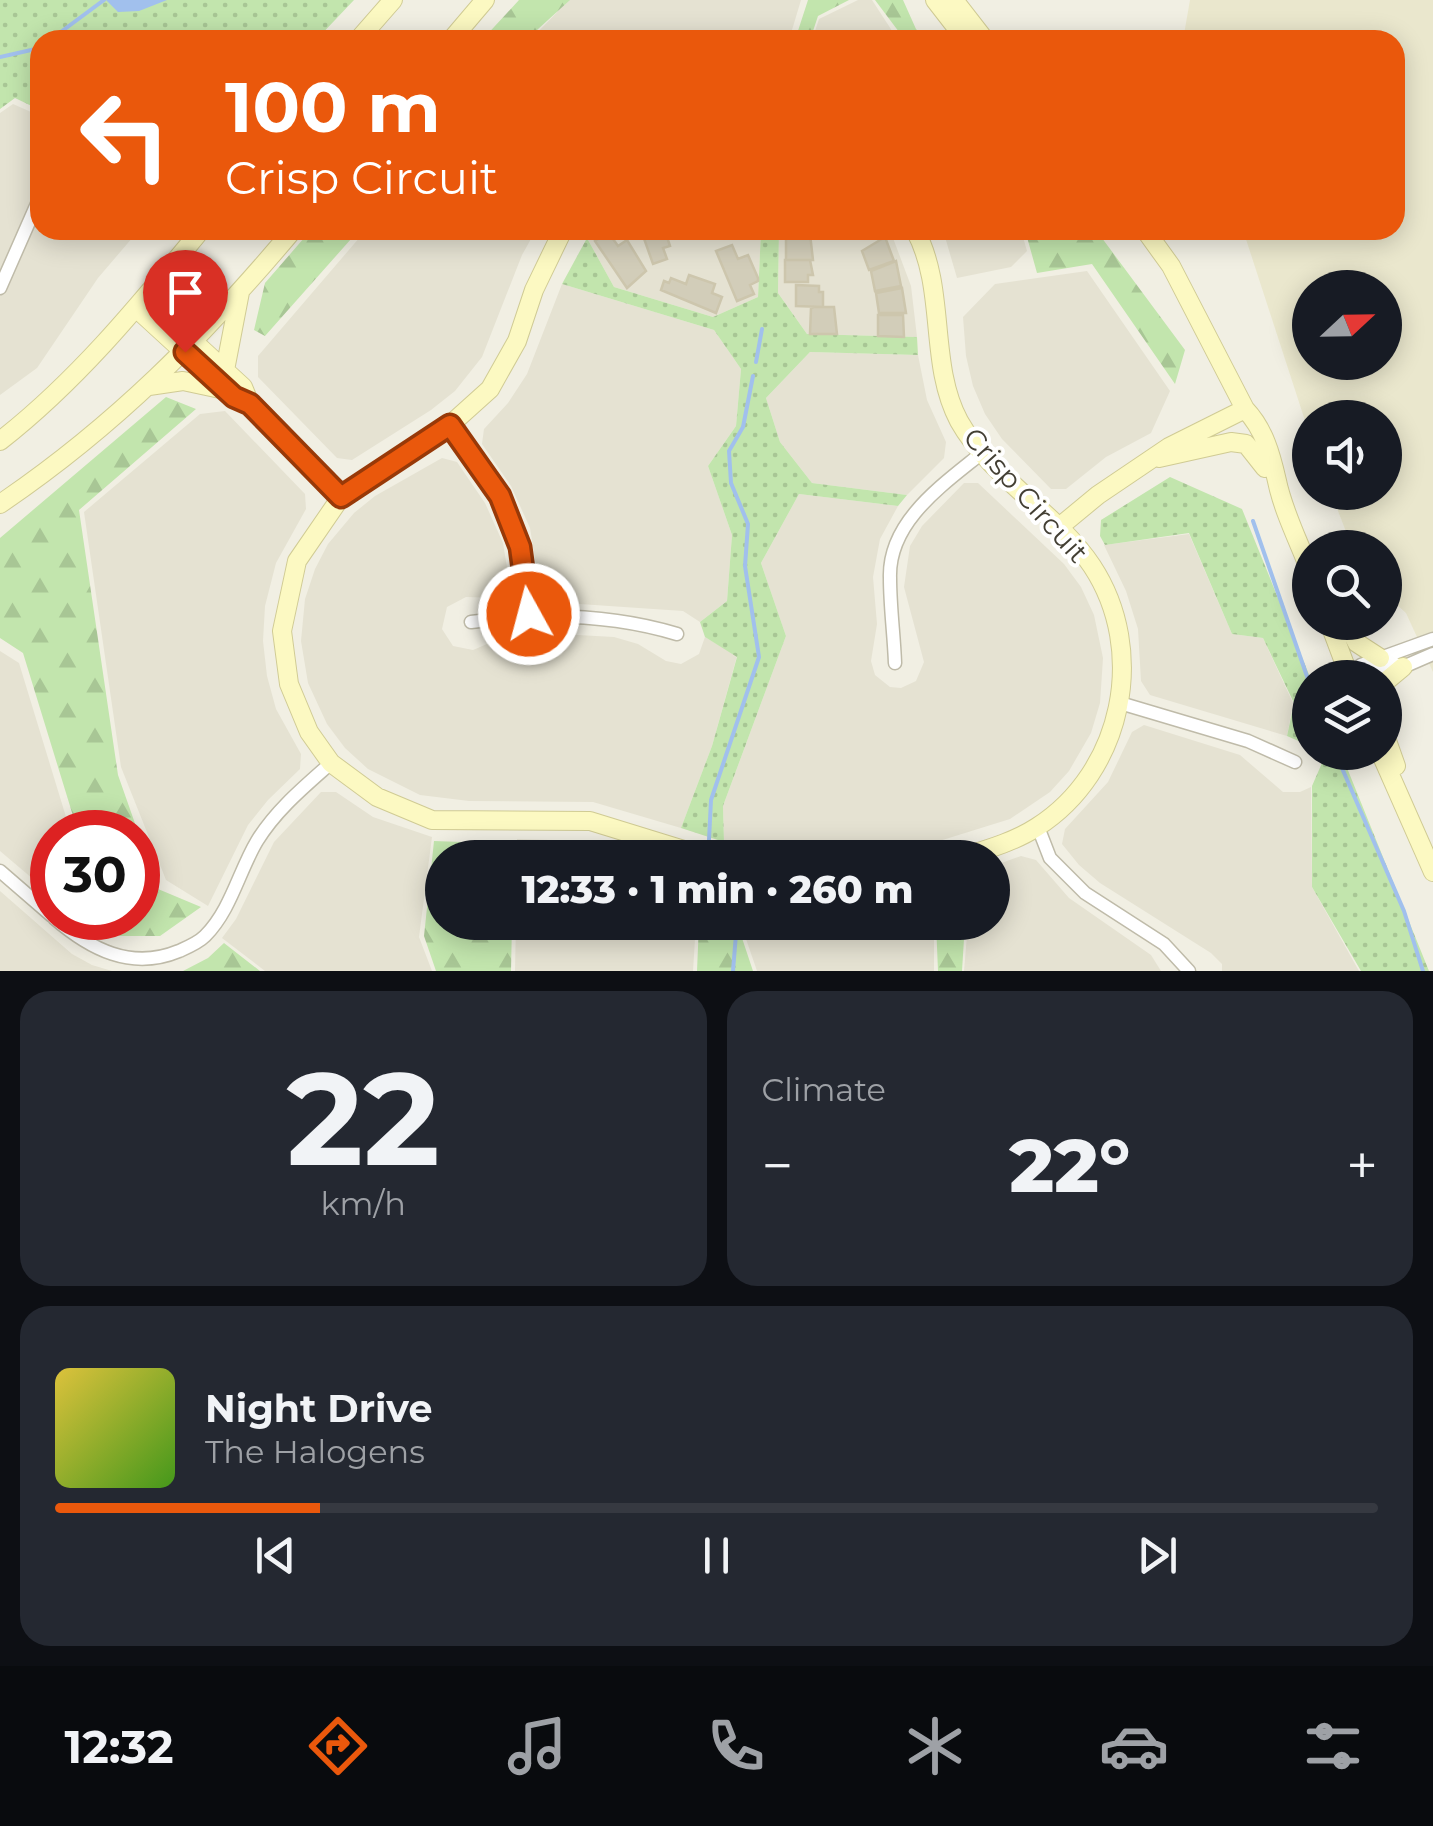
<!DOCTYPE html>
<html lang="en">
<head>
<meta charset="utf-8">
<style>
	:root { --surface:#171b24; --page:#242831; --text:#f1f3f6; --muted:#9ea1a6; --line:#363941; --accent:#ea580c }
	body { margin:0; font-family:Montserrat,sans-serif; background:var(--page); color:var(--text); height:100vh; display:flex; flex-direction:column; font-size:38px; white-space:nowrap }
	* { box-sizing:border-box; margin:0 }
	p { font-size:32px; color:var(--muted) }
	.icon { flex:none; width:55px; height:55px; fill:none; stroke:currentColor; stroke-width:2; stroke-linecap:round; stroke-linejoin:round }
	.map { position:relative; height:971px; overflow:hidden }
	.side { display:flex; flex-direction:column; gap:20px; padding:20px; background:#0d0f14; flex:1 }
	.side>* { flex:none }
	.guide { position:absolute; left:30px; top:30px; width:1375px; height:210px; border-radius:30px; box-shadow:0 5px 25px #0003; background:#ea580c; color:#fff; overflow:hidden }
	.needle { width:65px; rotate:68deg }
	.controls { position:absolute; left:1292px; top:270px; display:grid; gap:20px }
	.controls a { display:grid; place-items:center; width:110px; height:110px; border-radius:50%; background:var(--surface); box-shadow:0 5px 25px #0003; font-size:50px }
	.speed { position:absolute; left:30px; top:810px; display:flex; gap:20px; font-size:50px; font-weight:700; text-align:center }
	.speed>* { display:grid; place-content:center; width:130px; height:130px; border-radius:50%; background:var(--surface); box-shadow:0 5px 25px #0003; line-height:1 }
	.speed .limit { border:15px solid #d22; background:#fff; color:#111 }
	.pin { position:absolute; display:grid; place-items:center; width:85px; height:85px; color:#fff; margin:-102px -42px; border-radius:50% 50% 50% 0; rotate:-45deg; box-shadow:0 0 10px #0007 }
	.pin .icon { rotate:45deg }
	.me { position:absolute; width:110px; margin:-55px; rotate:353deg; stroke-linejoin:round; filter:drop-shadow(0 0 8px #0008) }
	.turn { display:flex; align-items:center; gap:35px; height:210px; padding:0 30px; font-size:45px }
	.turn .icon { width:130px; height:130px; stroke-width:2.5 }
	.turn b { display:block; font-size:70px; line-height:85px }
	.big { font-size:75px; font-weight:800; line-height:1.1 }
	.side .widget { flex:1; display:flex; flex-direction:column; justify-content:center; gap:15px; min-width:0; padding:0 35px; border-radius:30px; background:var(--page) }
	.side .dial { align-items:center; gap:0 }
	.dial b { font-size:130px; line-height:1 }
	.song { display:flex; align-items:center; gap:30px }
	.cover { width:120px; height:120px; border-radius:15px; background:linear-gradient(135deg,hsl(50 70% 55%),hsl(100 70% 35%)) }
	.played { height:10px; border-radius:5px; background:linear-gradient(90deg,var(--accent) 20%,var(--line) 20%) }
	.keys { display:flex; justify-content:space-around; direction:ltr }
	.heat { display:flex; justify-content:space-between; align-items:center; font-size:55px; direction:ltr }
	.side .tiles { flex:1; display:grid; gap:20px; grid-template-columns:1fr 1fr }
	.widget:last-child { grid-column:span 2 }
	.trip { position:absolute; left:425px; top:840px; width:585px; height:100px; border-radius:50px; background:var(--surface); box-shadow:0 5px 25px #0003; font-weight:800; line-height:100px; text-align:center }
	.tab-bar { display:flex; height:160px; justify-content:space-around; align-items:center; background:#090b0e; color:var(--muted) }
	.tab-bar .icon { width:70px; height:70px }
	.tab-bar .selected { color:var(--accent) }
	.tab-bar b { font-size:45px; color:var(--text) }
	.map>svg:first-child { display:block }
	.residential { fill:#e5e2d2 }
	.education { fill:#eae7cd; fill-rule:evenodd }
	.forest { fill:url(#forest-firs) }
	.park { fill:url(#park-dots) }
	.water { fill:#a1c0ed }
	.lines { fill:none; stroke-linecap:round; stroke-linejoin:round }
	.stream { stroke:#a1c0ed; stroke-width:4 }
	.building { fill:#d2cdb9; stroke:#cdc6ad; stroke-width:2.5 }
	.street-casing { stroke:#bfbba9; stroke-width:15 }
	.secondary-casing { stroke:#d0cb94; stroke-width:20 }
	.street { stroke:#fff; stroke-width:12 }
	.secondary { stroke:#fcf9c2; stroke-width:18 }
	.route-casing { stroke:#983908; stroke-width:25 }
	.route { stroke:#ea580c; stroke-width:18 }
	.labels { text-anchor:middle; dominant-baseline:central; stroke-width:8; stroke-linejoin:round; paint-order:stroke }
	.street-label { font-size:28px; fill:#433f34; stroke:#fff }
</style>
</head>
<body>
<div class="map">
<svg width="1433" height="971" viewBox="0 0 1433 971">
	<defs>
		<pattern id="forest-firs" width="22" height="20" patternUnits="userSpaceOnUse" patternTransform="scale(2.5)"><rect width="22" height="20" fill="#c2e5ad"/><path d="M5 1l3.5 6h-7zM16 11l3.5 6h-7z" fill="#a8c695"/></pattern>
		<pattern id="park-dots" width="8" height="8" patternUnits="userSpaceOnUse" patternTransform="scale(2.5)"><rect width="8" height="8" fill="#c2e5ad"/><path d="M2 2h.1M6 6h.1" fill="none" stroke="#a8c695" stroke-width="1.8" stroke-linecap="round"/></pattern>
	</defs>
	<rect width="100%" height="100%" fill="#f1efe3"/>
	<path class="residential" d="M569,0H801L789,40H530Z
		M858,0H872L898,40H812L819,19Z
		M13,104L40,116V230H139L98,278L37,368L0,395V113Z
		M366,230H536L522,255L482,357L455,391L431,410L352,460L337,458L258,377V356Z
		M595,230H761L758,297L713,317L614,287L587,238Z
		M779,230H890L911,286L917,337L807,334L778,293Z
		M943,230H1021L1027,251L1011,267L957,278Z
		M1087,271L1170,391L1151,433L1106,457L1066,489H1051L1002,439L985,414L973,386L966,356L963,317L995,284Z
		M562,284L714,330L741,369L736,426L708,466L732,535L727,601L700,622L683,611L550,602L540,591L530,528L511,486L482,444L484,429L508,403L527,374Z
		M810,352L918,355L927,400L946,442L944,458L907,495L812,483L780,442L766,398Z
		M225,411L305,494L306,509L276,563L265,606L263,641L267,676L276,709L301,754L300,769L268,800L248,825L208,906L166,880L121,767L84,512L200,414Z
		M442,458L457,462L485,503L503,543L508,573L509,589L498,598L466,597L447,607L442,629L453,646L473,650L508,635L524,632L614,637L638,644L666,661L681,664L699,654L705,637L737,656L712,746L681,828L593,802L469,801L420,795L368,769L345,748L327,724L308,683L301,641L305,599L315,569L328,544L354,513L375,496Z
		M964,483H978L1064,564L1081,587L1094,615L1103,658L1100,703L1091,733L1069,771L1050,792L1010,819L888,857L771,858L724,842L723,806L786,636L761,563L799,494L898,506L880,539L873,577L877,624L871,661L875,675L890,687L901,688L916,681L924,662L904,587L910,546L922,526Z
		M1189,534L1232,634L1263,638L1293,703L1287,736L1150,695L1141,681L1138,629L1126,591L1104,545Z
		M0,651L19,663L70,830L52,832V853L33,879L0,851Z
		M1144,725L1240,755L1283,792H1300L1311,787L1312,887L1359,971H1222V964L1211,953L1100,883L1079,865L1062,844L1065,829L1108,782L1132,732Z
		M321,792H336L373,817L432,837L419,937L432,971H265L222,938L236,919L274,842Z
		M517,839L594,841L647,857H517Z
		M1021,856L1036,860L1069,898L1151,955L1161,971H964L968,923L992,922L993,866Z
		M0,891L72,954L92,965L112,971H0Z
		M516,923H696L693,971H515Z
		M747,923H934V971H757L744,933Z"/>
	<path class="education" d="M1190,0H1433V672L1406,613L1385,594V548L1352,547L1331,493L1385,492V418H1310V436L1243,230H1395V40H1183ZM1310,288H1385V362H1310Z"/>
	<path class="forest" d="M519,0H570L526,40H482Z
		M808,0H849L818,16L810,40H795Z
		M875,0H903L916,29L927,40H905Z
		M311,230H359L265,336L254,330L265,283Z
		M1025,230H1096L1185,350L1175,384L1092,264L1037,273Z
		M166,397L196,409L79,510L118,775L158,889L201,907L160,936H120L87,918H138V832H78L23,653L0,638V538Z
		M434,841L515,844L514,857L442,858V922L512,923L511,971H436L424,936Z
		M699,923H744L741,935L753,971H697Z
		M936,923H965L962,971H938Z
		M224,943L260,971H183L208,958Z"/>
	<path class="park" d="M0,0H354L316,40H40V110L15,98L0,109Z
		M761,230H779L778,293L807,334L917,337L918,355L810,352L766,398L780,442L812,483L907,495L898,506L799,494L761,563L786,636L723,806L724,842L681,828L712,746L737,657L705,637L700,622L727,601L732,535L708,466L736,426L741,369L714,330L562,284L587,238L614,287L713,317L758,297Z
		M1170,477L1242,509L1310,677V746L1287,736L1294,703L1263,638L1232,634L1189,533L1105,545L1100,536L1101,520Z
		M1317,753H1341L1429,971H1361L1312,887V786L1322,763Z"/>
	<path class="water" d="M106,0H167L139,11L118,12Z"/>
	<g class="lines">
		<path class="stream" d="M50,40L104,0
			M0,57L40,48
			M756,362L762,329
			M1253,521L1310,685
			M1335,752L1404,911L1423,971
			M709,840L711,800L759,657L745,566L748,524L731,483L729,451L743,427L753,376
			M733,971L737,922"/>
	</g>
	<path class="building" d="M641,230H670L672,235L667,237L670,246L663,248L667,259L653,264Z
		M608,232L618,246L627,240L646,271L627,288L595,241Z
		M786,233L810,234L813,260H786Z
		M885,237L894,261L869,270L862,251Z
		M732,245L738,259L748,255L758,278V281L750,285L754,294L737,301L716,251Z
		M785,260H810L813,275H808V282H785Z
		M896,261L901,286L875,291L871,271Z
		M689,275L715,284L712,293L722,297L716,313L661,290L664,281L669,283L671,278L686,284Z
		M796,285L819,286V292H823V307L796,306Z
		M902,288L906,313H879L876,293Z
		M814,307H834L837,334H810L811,308Z
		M878,315H903L904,337L878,336Z"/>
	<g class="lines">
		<defs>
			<path id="street" d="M0,288L40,197
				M450,425L500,496L520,547L529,614
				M471,622C539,613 611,614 677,634
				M895,663C894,635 890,607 890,578C888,521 944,484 983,452
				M1349,675L1361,665L1433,639
				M1349,675L1365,676L1393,663L1403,667L1433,654
				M1120,703L1248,741L1295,762
				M1038,827L1050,858L1085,893L1164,944L1189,971
				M0,871L52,916
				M54,918C90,949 131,971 179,951C188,947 198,943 205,936C231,910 239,871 257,841C276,810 304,787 331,763"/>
			<path id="secondary" d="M935,0L966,40
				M954,0L985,40
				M358,40L393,0
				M451,40L485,0
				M563,230L534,290L517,341L490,389L450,425L341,497L297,561L282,631L289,684L309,732L331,763L377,797L432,820L590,821L710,858
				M915,230C947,289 928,363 959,421C991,478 1056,512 1092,566C1148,651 1123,772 1037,827C1014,842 985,850 959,858
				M1145,230L1171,266L1245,409C1264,429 1271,454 1277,481C1283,511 1299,542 1310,571
				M145,297L243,387L250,404
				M136,308L233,397L250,404L341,497
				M225,370L240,292
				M149,386L183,381L225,390
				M0,441C77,381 139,305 201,230
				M1159,458L1231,442L1246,444L1265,468
				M0,504C115,426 204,336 293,230
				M1058,528L1098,495L1169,447L1245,409
				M1329,622L1350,678
				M1346,622L1357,643L1380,658
				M1385,682L1403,667
				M1385,735L1396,766
				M1380,752L1433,872"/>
		</defs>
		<use href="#street" class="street-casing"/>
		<use href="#secondary" class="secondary-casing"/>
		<use href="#street" class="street"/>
		<use href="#secondary" class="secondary"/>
	</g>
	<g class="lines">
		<defs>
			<path id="route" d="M185,352L234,397L250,404L341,497L450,425L500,496L520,547L529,614"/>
		</defs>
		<use href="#route" class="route-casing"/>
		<use href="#route" class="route"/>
	</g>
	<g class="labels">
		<g class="street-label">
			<text transform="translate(1026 495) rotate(48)">Crisp Circuit</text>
		</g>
	</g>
</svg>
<div class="controls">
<a><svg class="needle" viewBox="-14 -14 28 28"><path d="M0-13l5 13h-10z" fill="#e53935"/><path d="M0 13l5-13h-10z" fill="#9ea1a6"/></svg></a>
<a><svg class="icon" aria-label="sound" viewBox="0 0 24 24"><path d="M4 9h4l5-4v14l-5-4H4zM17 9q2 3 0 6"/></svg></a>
<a><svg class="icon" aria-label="search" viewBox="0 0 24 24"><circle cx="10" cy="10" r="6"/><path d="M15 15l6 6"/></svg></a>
<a><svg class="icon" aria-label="layers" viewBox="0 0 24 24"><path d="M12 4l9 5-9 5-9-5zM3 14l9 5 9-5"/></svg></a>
</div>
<div class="speed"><div class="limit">30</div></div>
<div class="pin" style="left:185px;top:352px;background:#d93025"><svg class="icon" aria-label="arrive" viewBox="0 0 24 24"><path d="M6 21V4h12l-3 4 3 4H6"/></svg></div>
<svg class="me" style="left:529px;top:614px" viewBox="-20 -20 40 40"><circle r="17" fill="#ea580c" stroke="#fff" stroke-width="3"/><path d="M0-11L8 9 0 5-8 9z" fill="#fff"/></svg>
<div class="trip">12:33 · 1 min · 260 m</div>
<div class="guide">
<div class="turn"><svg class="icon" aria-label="left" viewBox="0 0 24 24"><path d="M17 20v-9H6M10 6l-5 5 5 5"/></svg><div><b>100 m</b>Crisp Circuit</div></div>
</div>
</div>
<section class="side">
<div class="tiles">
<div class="widget dial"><b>22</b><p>km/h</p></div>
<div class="widget"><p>Climate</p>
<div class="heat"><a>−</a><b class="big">22°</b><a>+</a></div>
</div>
<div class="widget">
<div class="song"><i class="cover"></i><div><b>Night Drive</b><p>The Halogens</p></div></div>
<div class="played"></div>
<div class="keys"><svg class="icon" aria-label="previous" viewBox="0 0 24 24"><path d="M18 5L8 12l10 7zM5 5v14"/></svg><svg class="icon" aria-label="pause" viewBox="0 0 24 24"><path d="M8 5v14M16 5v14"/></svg><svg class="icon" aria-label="next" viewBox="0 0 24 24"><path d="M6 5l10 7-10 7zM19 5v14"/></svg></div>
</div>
</div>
</section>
<nav class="tab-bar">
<b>12:32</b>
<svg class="icon selected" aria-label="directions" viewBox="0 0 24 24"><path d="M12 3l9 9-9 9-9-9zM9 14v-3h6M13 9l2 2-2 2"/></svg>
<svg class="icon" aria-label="music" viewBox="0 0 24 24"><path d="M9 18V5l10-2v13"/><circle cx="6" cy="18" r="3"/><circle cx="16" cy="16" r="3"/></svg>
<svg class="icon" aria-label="phone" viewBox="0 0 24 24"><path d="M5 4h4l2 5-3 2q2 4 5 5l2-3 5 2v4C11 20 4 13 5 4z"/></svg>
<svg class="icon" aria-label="climate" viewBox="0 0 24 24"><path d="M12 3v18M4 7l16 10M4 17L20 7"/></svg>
<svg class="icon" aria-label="car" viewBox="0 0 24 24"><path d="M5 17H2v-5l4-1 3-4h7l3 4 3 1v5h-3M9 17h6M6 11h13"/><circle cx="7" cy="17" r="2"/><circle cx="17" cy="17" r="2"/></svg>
<svg class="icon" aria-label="filters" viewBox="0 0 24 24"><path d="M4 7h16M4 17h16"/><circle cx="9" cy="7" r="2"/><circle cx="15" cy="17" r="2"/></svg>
</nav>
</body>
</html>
